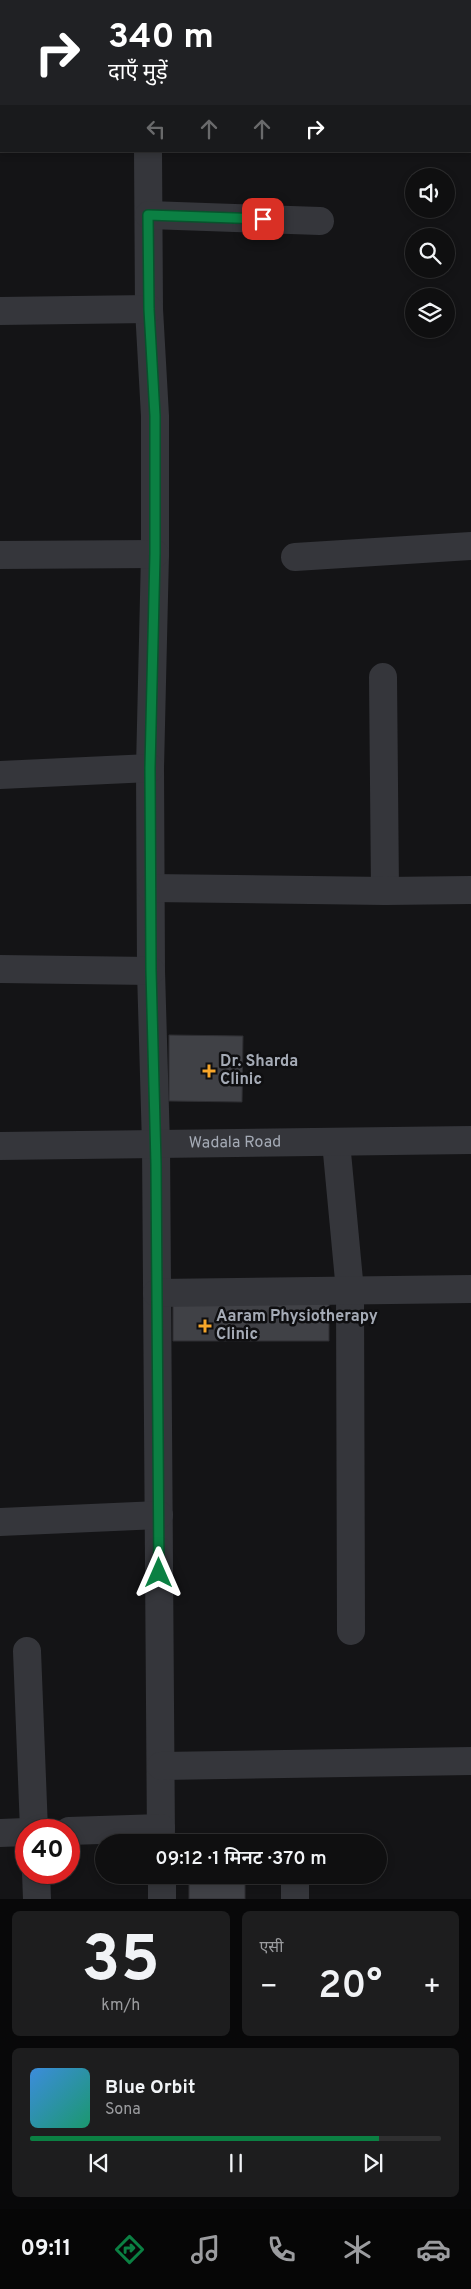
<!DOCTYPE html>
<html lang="hi">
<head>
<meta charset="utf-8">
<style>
	:root { --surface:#0f0f10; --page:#1d1d1e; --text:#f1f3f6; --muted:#9b9c9f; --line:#2f2f30; --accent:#0b8043 }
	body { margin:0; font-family:Overpass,"Noto Sans Devanagari",sans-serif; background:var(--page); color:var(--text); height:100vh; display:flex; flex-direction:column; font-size:19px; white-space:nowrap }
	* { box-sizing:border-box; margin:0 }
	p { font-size:16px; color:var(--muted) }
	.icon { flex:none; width:28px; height:28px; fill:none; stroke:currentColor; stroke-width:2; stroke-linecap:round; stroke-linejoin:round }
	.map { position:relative; height:1899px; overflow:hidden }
	.details { display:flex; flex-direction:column; gap:12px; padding:12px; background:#080809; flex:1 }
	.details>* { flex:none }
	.banner { position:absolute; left:0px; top:0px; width:471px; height:152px; box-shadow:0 2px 8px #0003,0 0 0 1px var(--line); background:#202124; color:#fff; overflow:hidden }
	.fabs { position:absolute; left:405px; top:168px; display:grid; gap:10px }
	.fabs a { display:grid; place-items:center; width:50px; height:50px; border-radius:50%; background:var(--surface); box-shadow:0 2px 8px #0003,0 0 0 1px var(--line); font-size:25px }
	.speed { position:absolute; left:15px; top:1819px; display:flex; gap:10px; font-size:25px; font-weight:700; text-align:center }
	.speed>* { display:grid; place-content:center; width:65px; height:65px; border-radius:50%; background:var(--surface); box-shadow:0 2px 8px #0003,0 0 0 1px var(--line); line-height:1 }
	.speed .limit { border:8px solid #d22; background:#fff; color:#111 }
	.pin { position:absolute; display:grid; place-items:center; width:42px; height:42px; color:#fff; margin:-21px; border-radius:10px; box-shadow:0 2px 8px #0006 }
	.me { position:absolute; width:55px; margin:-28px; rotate:0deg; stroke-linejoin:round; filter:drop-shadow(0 0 4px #0008) }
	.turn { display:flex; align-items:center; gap:18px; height:105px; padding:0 25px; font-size:22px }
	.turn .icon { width:65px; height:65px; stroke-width:2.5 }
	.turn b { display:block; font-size:35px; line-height:42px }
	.lanes { display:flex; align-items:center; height:48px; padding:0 25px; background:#0003; justify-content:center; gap:25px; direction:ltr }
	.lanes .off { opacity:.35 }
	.big { font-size:38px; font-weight:600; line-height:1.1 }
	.details .card { flex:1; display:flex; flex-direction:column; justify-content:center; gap:8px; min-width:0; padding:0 18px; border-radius:8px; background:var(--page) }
	.details .dial { align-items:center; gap:0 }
	.dial b { font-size:65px; line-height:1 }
	.song { display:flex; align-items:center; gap:15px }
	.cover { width:60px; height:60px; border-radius:8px; background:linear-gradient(135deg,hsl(210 70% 55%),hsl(160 70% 35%)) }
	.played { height:5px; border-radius:2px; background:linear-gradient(90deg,var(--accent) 85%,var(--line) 85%) }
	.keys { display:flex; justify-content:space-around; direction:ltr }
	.heat { display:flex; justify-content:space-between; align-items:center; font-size:28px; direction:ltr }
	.details .tiles { flex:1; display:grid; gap:12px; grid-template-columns:1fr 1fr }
	.card:last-child { grid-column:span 2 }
	.trip { position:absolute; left:95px; top:1834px; width:292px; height:50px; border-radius:25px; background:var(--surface); box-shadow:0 2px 8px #0003,0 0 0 1px var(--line); font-weight:600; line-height:50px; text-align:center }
	.dock { display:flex; height:80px; justify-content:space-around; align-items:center; background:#060606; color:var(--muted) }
	.dock .icon { width:35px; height:35px }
	.dock .current { color:var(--accent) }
	.dock b { font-size:22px; color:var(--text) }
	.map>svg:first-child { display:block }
	.building { fill:#404146; stroke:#2e2e32 }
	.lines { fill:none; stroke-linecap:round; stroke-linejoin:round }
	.minor { stroke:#35363b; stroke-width:28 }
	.route-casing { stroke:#07532c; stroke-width:12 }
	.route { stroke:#0b8043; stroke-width:9 }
	.poi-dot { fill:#f7a62a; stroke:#0f0f11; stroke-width:2 }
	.labels { text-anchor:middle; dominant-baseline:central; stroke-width:5; stroke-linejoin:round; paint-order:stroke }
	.poi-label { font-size:16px; font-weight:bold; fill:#a5abb6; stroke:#0f0f11; text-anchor:start }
	.street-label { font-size:16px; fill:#a5abb6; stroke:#0f0f11 }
</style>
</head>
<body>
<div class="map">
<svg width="471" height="1899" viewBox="0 0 471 1899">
	<rect width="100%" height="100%" fill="#141416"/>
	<path class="building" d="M169,1035L243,1036L242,1102L169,1101Z
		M173,1300H329V1341H173Z
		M189,1879L245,1880V1899H189Z"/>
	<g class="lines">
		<g class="minor">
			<path d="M145,0V1"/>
			<path d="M390,0V1"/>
			<path d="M0,73H1"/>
			<path d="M148,151L149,309L155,416V554L150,768L151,971L156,1145L161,1842"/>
			<path d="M149,215L320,221"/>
			<path d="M0,311L149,309"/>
			<path d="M0,555L155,554"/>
			<path d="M295,557L471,546"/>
			<path d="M383,677L385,891"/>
			<path d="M0,775L150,768"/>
			<path d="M151,888L385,891L471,890"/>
			<path d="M0,969L151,971"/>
			<path d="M336,1142L350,1291L351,1631"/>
			<path id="s1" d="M0,1146L471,1140"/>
			<path d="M157,1293L471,1289"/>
			<path d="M0,1522L159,1515"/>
			<path d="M27,1651L34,1830"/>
			<path d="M161,1766L471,1761"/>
			<path d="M69,1831L161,1828"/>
			<path d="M0,1833L26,1832"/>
			<path d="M36,1872L37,1899"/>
			<path d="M162,1875V1899"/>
			<path d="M295,1884V1899"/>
		</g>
	</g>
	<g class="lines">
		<defs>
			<path id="route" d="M159,1573L156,1164L151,970L150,768L155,554V416L149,309L148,215L263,219"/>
		</defs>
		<use href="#route" class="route-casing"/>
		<use href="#route" class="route"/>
	</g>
	<g class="poi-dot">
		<path d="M206.5 1063.5h5v5h5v5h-5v5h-5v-5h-5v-5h5z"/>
		<path d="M202.5 1318.5h5v5h5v5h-5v5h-5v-5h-5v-5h5z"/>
	</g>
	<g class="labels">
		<g class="poi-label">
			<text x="220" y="1062">Dr. Sharda<tspan x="220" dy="18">Clinic</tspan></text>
			<text x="216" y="1317">Aaram Physiotherapy<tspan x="216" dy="18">Clinic</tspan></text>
		</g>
		<g class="street-label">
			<text stroke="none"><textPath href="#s1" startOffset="235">Wadala Road</textPath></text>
		</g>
	</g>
</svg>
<div class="fabs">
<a><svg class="icon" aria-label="sound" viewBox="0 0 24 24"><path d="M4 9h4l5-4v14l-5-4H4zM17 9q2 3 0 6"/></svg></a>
<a><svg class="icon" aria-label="search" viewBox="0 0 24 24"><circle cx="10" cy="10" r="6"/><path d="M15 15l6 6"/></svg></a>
<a><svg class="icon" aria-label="layers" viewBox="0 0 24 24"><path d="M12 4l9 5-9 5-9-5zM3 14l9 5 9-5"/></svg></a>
</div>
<div class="speed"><div class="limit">40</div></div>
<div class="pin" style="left:263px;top:219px;background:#d93025"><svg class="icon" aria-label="arrive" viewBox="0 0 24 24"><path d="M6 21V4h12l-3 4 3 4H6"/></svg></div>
<svg class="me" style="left:159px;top:1573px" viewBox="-20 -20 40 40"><path d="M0-17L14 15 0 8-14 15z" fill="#0b8043" stroke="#fff" stroke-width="4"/></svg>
<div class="trip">09:12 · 1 मिनट · 370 m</div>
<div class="banner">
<div class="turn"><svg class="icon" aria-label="right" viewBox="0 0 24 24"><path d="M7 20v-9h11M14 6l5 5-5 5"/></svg><div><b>340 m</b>दाएँ मुड़ें</div></div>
<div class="lanes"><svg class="icon off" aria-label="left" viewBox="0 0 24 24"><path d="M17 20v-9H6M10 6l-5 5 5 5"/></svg><svg class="icon off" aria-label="ahead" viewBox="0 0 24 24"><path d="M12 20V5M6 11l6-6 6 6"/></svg><svg class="icon off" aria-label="ahead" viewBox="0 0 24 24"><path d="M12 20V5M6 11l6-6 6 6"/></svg><svg class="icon" aria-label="right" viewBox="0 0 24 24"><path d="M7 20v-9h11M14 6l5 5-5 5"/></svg></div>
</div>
</div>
<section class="details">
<div class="tiles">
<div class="card dial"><b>35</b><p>km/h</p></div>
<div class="card"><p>एसी</p>
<div class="heat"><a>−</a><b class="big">20°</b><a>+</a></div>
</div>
<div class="card">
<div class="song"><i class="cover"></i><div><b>Blue Orbit</b><p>Sona</p></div></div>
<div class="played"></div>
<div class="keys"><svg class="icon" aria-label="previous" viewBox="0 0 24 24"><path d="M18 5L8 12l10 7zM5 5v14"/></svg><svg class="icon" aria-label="pause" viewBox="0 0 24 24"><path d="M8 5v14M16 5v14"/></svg><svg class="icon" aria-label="next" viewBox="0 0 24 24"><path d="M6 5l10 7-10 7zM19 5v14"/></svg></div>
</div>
</div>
</section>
<nav class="dock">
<b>09:11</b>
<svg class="icon current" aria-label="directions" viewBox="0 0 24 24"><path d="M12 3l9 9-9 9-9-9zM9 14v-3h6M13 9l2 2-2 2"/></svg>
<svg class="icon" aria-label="music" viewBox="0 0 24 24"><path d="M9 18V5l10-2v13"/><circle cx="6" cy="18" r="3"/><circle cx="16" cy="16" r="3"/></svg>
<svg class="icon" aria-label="phone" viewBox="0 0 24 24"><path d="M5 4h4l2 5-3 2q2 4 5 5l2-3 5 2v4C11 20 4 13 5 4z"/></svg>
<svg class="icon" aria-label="climate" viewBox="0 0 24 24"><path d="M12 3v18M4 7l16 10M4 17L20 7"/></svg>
<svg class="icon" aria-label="car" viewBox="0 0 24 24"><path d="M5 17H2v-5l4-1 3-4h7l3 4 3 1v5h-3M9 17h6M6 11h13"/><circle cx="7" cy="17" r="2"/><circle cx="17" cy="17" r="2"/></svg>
</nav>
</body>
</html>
